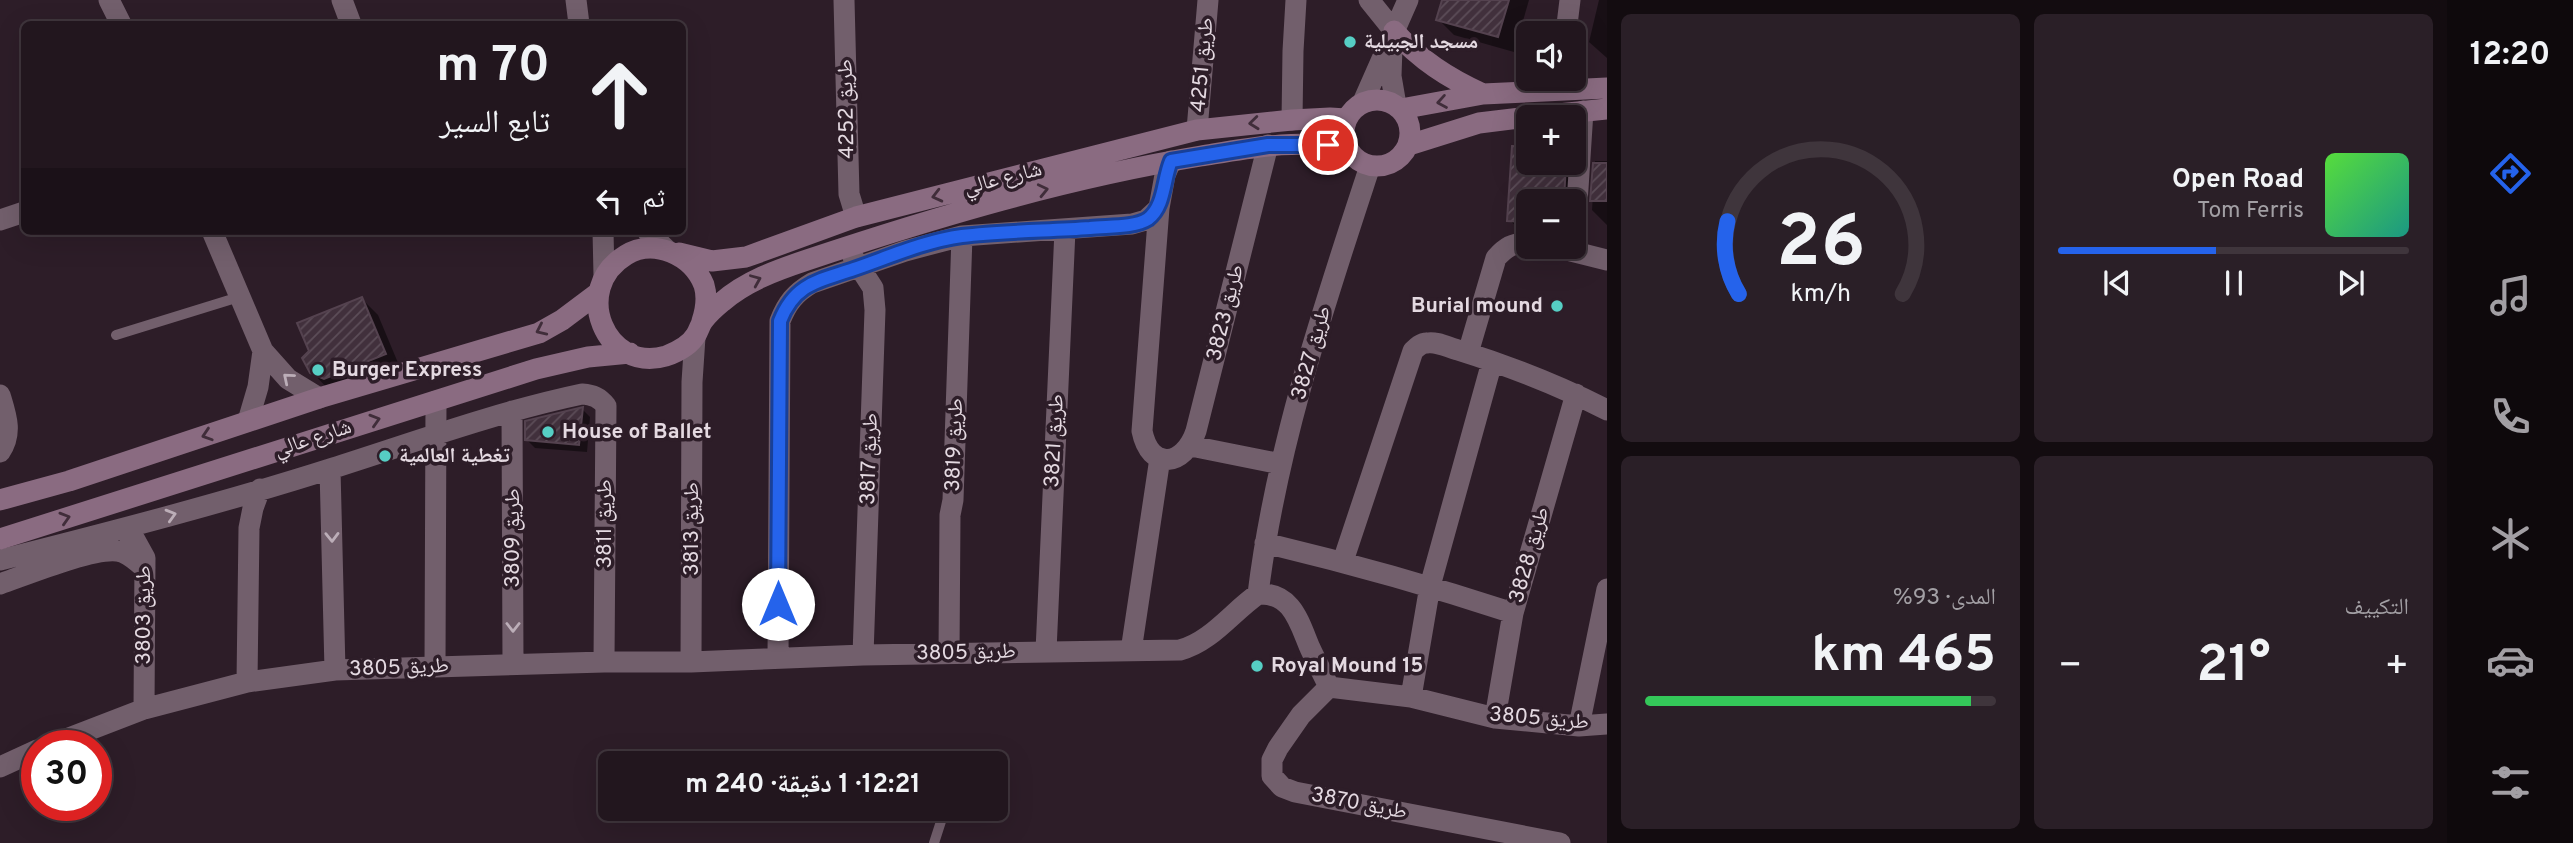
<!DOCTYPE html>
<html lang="ar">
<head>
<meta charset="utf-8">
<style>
	:root { --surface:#22161e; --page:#2a1f27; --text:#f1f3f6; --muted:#a29fa4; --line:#3f353c; --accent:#2563eb }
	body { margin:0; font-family:Overpass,"Noto Naskh Arabic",sans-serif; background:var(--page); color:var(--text); direction:rtl; height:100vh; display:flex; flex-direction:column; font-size:26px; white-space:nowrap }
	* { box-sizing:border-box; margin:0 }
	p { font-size:23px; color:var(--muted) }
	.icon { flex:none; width:38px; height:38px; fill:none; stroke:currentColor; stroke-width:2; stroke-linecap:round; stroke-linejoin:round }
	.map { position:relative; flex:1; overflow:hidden; direction:ltr }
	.drawer { display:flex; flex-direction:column; gap:14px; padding:14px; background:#130c10; width:840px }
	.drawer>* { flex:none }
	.top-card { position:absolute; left:21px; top:21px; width:665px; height:214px; border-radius:10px; box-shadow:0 7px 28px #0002,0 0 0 2px var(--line); direction:rtl; background:#22161e; color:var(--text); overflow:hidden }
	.tools { position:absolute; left:1516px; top:21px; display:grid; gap:14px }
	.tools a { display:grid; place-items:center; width:70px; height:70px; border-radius:10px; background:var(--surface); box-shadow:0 7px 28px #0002,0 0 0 2px var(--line); font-size:35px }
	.speed { position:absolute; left:21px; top:730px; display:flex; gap:14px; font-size:35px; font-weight:700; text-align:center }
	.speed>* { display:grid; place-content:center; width:91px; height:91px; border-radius:50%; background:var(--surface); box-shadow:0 7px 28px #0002,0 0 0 2px var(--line); line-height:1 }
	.speed .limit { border:10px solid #d22; background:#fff; color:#111 }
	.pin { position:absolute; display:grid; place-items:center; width:60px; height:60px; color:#fff; margin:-30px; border:4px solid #fff; border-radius:50%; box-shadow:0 2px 7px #0007 }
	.me { position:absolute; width:77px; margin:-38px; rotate:0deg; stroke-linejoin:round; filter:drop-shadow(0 0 5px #0008) }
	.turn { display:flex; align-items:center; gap:24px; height:147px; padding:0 21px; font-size:32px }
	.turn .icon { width:91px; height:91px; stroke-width:2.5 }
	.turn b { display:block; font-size:49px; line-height:60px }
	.then { display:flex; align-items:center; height:66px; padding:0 21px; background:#0003; gap:14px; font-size:26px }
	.big { font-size:52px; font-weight:700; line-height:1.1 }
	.drawer .tile { flex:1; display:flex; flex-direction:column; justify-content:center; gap:10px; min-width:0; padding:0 24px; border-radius:10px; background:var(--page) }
	.drawer .dial { align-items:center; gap:0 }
	.dial svg { height:182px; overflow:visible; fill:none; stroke:var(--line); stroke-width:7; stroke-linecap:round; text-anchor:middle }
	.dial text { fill:var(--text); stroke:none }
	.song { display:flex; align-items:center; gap:21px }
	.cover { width:84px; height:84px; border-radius:10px; background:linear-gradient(135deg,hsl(110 70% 55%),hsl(170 70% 35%)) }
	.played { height:7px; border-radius:4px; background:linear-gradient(90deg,var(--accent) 45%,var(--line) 45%) }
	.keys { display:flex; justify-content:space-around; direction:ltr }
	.heat { display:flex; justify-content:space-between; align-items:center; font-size:38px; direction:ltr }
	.charge { height:10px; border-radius:5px; background:linear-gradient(90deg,#34c759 93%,var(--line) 0) }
	.drawer .tiles { flex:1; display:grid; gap:14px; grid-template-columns:repeat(2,1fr) }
	.trip { position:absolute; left:598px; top:751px; width:410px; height:70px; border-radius:10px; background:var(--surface); box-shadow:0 7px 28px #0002,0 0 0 2px var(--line); font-weight:700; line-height:70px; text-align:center; direction:rtl }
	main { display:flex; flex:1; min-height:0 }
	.tabs { display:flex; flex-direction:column; width:126px; justify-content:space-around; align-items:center; background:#0e090c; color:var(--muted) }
	.tabs .icon { width:49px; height:49px }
	.tabs .active { color:var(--accent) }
	.tabs b { font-size:32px; color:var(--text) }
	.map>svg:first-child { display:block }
	.shadow { fill:#0007 }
	.building { fill:url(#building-hatch); stroke:#54424f; stroke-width:2 }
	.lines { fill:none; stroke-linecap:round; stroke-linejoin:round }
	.lane { stroke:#725f6c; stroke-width:10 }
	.street { stroke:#725f6c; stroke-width:21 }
	.secondary { stroke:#8a6b81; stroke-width:21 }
	.oneway { stroke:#402d3a }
	.oneway2 { stroke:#bcaeb8 }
	.route-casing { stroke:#184099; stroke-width:18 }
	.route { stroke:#2563eb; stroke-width:12 }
	.poi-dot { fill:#56cec4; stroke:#2d1d28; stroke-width:2.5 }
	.labels { text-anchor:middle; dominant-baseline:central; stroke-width:7; stroke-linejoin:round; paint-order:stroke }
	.poi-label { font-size:21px; font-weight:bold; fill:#e4d9e1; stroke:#2d1d28; text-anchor:start }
	.street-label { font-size:21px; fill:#e4d9e1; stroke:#2d1d28 }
</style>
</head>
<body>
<main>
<nav class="tabs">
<b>12:20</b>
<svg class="icon active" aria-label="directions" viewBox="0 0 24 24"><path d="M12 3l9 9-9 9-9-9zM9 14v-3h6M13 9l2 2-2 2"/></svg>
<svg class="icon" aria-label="music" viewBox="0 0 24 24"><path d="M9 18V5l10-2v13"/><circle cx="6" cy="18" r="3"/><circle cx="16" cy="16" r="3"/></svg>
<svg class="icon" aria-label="phone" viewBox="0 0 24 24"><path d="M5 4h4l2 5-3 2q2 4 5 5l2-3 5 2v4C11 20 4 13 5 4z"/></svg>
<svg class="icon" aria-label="climate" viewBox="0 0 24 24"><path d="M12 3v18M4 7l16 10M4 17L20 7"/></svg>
<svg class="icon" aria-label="car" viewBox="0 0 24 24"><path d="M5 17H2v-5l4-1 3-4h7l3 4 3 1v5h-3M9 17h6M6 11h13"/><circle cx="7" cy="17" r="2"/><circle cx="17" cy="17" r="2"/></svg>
<svg class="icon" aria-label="filters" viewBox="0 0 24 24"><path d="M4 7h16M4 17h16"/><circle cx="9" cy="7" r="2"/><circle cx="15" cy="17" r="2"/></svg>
</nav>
<section class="drawer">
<div class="tiles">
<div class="tile">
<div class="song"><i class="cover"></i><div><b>Open Road</b><p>Tom Ferris</p></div></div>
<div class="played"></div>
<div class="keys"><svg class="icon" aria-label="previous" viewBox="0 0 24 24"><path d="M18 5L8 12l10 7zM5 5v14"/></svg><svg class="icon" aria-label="pause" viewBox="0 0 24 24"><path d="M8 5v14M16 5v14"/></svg><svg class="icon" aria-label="next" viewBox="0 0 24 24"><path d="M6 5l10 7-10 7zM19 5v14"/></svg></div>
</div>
<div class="tile dial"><svg viewBox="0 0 100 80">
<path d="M14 69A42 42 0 1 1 86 69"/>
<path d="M14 69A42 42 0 0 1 9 37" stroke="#2563eb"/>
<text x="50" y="56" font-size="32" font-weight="700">26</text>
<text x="50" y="72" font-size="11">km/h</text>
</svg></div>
<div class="tile"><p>التكييف</p>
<div class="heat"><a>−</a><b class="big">21°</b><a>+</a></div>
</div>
<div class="tile"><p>المدى · 93%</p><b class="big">465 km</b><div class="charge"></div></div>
</div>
</section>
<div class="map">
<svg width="1607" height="843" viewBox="0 0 1607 843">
	<defs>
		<pattern id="building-hatch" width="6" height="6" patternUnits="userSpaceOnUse" patternTransform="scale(1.75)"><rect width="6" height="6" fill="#41303c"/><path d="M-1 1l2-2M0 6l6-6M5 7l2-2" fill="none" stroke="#5c4d58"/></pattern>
	</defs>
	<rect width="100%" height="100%" fill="#2d1d28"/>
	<path class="shadow" d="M1444,0H1529L1514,52L1454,35L1438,19Z
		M1599,0H1607V58L1589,42Z
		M1595,161H1607V225L1592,210Z
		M1528,163H1568L1582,177L1573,201H1528V236L1509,220Z
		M362,299L378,315L401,370L328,389L312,372Z
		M582,409L590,417L587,452L535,448L527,440Z"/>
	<path class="building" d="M1442,0H1509L1498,37L1436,20Z
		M1512,146L1528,147V163H1566L1564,201H1528V222L1507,221Z
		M1593,163H1607V201H1590Z
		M362,297L386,354L324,379L310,373L302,358L309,351L297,323Z
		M583,407L579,445L525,440V421Z"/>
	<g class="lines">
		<path class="lane" d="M116,335L239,297
			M934,843L945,809"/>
		<path class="street" d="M109,0L121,24
			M342,0L351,24
			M576,0L579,24
			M844,0L849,194L856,217
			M1369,0L1394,31
			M1566,33L1570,0
			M1392,47L1391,76L1396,105
			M1363,102L1408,0
			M1292,120L1293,51L1296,0
			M1197,130L1208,0
			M1171,161L1165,175L1159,208L1142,431C1150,471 1184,467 1196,431L1268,145
			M0,220L24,212
			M212,231L263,351L288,379L319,398
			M603,231L604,275
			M647,231L667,250
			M1555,247L1607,260
			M1574,250L1583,111
			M853,257L873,288L875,310L863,655
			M1468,353L1496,258C1505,248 1513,242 1528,243
			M0,395C6,415 13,433 0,452
			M512,411L513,664
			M248,421L258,387L263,351
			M1191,446L1281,464
			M330,469L335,670
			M122,529L134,538L145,558L144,709
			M1265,543C1349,563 1431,586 1513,613
			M0,560C111,532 223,503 333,468C415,442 497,412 582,394C593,395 599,397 606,406L604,662
			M1343,561L1413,351C1417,347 1421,343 1427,343C1437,341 1449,348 1458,350C1509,366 1560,386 1607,410
			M0,584C26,575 92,548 117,551C128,552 136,561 145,568
			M1258,594C1276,447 1324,306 1370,166
			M1046,651L1065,230
			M1131,651L1160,458
			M949,653L950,515L953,500L962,236
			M778,658L780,321C787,303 795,293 812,283L905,251L962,236L1132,224L1146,220L1159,208
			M691,662L692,382L695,337
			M435,667L436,401
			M247,682L249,528L253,508L260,489
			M1329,687L1301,715L1278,748L1272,760V776L1282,787L1295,792L1560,843
			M1411,697L1430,586L1492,362
			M1495,718L1513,613L1576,394
			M1579,726L1607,589
			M48,746L144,709L247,682L335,670L604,662H691L863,655L1180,650C1211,642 1232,612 1258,594C1292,592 1299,622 1310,648C1316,661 1323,674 1329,687L1411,697L1495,718L1579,726L1607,724
			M0,767L37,750"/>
		<path class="secondary" d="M1394,31C1420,60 1448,78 1483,94
			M1344 133a33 33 0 1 1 66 0a33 33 0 1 1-66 0Z
			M1401,109L1483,94L1607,88
			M1529,117L1607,109
			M1409,145L1479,123L1528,117
			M679,253L712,261L746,257L856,217L1197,130L1292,120L1330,118L1346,119
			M702,321C706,309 708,298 704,285C692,255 654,238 626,255C570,289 606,374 666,356C677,352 690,345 696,335C699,330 700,325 703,321C708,314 716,307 722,302C746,281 777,270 807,260C936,217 1067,178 1201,156C1250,148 1299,138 1348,149
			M0,500L69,481L319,398L539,333L562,320L598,293
			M0,539L536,369L588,357L630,353"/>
	</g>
	<defs><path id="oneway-chevron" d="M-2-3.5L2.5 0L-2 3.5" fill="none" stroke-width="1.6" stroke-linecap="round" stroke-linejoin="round" transform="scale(1.75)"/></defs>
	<g class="oneway">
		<use href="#oneway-chevron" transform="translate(1442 102) rotate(170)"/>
		<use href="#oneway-chevron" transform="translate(1254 123) rotate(174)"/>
		<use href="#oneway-chevron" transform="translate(1043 190) rotate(-13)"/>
		<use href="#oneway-chevron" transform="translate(937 196) rotate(166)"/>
		<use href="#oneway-chevron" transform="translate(756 280) rotate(-23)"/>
		<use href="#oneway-chevron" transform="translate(541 330) rotate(155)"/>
		<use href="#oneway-chevron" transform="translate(375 420) rotate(-17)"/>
		<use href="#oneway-chevron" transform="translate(207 435) rotate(162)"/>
		<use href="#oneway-chevron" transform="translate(65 518) rotate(-17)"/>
	</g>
	<g class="oneway2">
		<use href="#oneway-chevron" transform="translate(288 378) rotate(-140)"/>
		<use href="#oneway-chevron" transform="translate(171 515) rotate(-16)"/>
		<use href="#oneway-chevron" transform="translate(332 537) rotate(89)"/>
		<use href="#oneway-chevron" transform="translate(513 627) rotate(90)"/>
	</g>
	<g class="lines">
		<defs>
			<path id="route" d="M778,604L780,321C795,283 819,281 854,269C889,257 925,241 962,236C1004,231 1048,231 1090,228C1107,226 1134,228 1148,219C1165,206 1163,180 1171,161L1268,145H1328"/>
		</defs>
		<use href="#route" class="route-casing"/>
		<use href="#route" class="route"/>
	</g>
	<g class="poi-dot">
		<circle cx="1350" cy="42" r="7"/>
		<circle cx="1557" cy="306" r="7"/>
		<circle cx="318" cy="370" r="7"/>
		<circle cx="548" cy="432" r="7"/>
		<circle cx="385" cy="456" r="7"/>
		<circle cx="1257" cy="666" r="7"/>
	</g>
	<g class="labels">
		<g class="poi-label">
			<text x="1364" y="42">مسجد الجبيلية</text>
			<text x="1543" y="306" text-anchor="end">Burial mound</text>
			<text x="332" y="370">Burger Express</text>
			<text x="562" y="432">House of Ballet</text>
			<text x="399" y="456">تغطية العالمية</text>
			<text x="1271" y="666">Royal Mound 15</text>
		</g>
		<g class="street-label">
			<text transform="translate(1203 65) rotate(-85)">طريق 4251</text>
			<text transform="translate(847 109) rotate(-91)">طريق 4252</text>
			<text transform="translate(1003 179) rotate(-14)">شارع عالي</text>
			<text transform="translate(1226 313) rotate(-76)">طريق 3823</text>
			<text transform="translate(1312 353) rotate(-74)">طريق 3827</text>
			<text transform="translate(313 439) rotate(-18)">شارع عالي</text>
			<text transform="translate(1055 441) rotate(-87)">طريق 3821</text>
			<text transform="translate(955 445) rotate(-88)">طريق 3819</text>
			<text transform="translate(870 459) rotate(-88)">طريق 3817</text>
			<text transform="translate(605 524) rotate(-90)">طريق 3811</text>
			<text transform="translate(692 529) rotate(-90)">طريق 3813</text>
			<text transform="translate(513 538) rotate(-90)">طريق 3809</text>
			<text transform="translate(1530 555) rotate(-74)">طريق 3828</text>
			<text transform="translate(144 615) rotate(-90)">طريق 3803</text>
			<text transform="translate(966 653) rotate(-1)">طريق 3805</text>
			<text transform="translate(399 668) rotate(-2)">طريق 3805</text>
			<text transform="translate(1539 719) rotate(5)">طريق 3805</text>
			<text transform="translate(1359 804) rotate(11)">طريق 3870</text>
		</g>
	</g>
</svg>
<div class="tools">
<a><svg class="icon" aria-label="sound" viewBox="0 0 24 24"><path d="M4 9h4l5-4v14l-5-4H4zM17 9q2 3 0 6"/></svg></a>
<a>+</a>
<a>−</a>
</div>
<div class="speed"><div class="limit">30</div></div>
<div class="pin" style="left:1328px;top:145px;background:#d93025"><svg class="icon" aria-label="arrive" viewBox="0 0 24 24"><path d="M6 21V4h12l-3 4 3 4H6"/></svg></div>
<svg class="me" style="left:778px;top:604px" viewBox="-20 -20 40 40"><circle r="19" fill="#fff"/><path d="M0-13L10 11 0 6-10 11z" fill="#2563eb"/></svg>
<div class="trip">12:21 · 1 دقيقة · 240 m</div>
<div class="top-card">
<div class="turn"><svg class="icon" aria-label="ahead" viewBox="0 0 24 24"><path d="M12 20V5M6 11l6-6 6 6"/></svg><div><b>70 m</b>تابع السير</div></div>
<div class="then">ثم<svg class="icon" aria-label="left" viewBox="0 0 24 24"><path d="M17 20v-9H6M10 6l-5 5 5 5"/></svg></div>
</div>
</div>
</main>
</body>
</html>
